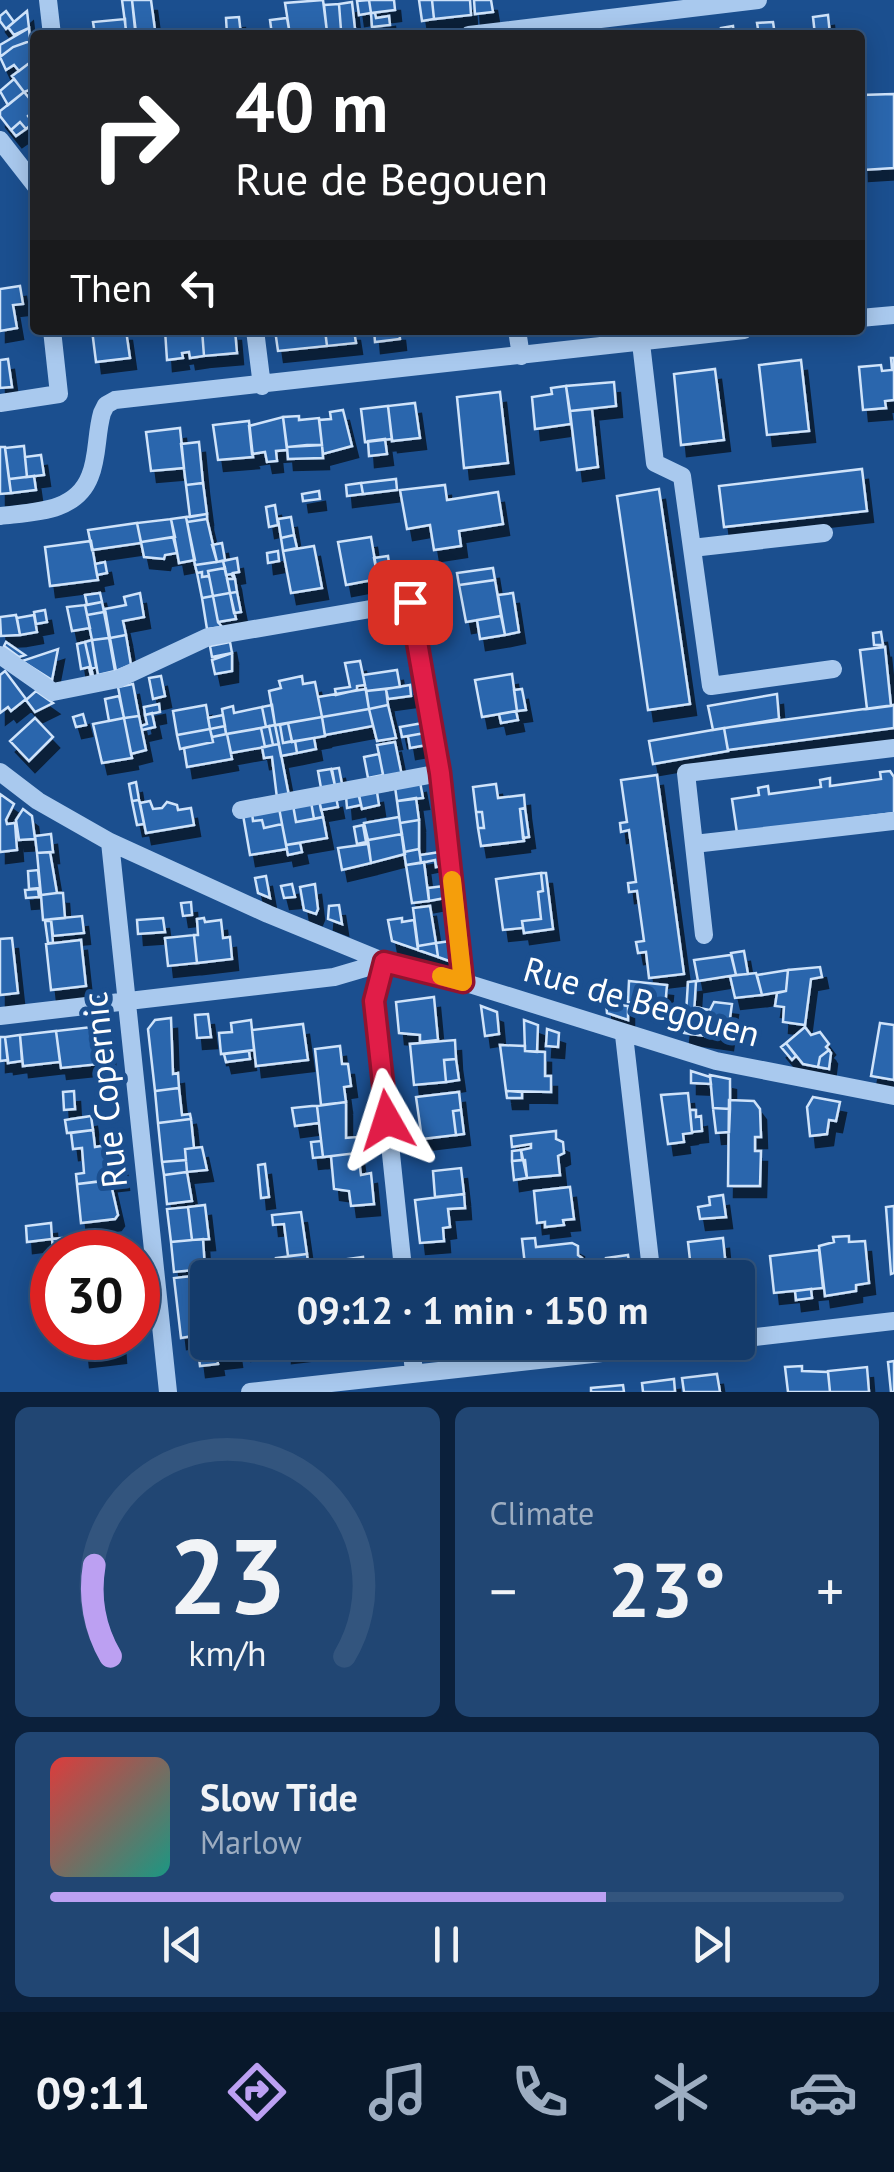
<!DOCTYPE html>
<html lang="en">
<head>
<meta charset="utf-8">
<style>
	:root { --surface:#143b6b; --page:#214673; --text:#f1f3f6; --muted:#9dadc1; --line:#33557e; --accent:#bca0f2 }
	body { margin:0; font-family:"PT Sans",sans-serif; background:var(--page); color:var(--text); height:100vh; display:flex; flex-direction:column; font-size:38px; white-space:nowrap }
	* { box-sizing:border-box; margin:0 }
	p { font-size:32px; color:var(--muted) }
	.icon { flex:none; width:55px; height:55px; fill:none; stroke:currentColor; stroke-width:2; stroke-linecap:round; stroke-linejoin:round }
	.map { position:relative; height:1392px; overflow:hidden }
	.drawer { display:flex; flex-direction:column; gap:15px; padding:15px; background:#0b203b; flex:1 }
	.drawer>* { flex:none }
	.banner { position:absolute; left:30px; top:30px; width:835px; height:305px; border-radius:10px; box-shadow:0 5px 25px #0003,0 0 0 2px var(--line); background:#202124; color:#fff; overflow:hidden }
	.speed { position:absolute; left:30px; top:1230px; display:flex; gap:20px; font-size:50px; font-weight:700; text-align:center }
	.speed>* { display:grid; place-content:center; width:130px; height:130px; border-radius:50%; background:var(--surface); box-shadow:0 5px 25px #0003,0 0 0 2px var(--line); line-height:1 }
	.speed .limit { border:15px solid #d22; background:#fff; color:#111 }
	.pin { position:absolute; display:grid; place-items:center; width:85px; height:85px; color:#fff; margin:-42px; border-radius:20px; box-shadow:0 5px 15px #0006 }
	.me { position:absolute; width:110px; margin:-55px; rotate:354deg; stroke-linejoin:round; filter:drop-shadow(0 0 8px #0008) }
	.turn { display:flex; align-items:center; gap:35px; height:210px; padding:0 40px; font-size:45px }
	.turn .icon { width:130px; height:130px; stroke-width:2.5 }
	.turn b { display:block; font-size:70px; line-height:85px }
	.then { display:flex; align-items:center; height:95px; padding:0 40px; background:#0003; gap:20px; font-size:38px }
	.big { font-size:75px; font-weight:700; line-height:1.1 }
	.drawer .widget { flex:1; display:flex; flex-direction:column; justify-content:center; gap:15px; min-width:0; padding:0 35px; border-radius:15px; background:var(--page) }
	.drawer .dial { align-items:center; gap:0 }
	.dial svg { height:260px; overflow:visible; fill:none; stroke:var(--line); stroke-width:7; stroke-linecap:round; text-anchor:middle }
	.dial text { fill:var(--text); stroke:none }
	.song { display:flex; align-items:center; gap:30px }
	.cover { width:120px; height:120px; border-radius:15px; background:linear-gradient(135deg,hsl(0 70% 55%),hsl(170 70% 35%)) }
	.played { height:10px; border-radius:5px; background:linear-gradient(90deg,var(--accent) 70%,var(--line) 70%) }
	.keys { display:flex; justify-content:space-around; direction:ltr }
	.heat { display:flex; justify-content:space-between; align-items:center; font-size:55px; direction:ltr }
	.drawer .tiles { flex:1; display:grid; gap:15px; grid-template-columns:1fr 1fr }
	.widget:last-child { grid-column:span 2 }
	.trip { position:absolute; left:190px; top:1260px; width:565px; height:100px; border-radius:10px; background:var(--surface); box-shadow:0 5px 25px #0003,0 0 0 2px var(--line); font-weight:700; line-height:100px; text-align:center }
	.menu { display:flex; height:160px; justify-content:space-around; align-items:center; background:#08182b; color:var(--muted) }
	.menu .icon { width:70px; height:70px }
	.menu .current { color:var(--accent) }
	.menu b { font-size:45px; color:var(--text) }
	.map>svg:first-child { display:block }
	.building { fill:#2a66ad; stroke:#cfe3fa; stroke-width:2.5; filter:url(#shadow) }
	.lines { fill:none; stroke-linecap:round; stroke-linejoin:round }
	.minor { stroke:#a9c9ee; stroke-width:18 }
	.route-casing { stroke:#92132f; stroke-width:25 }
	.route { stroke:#e11d48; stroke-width:18 }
	.slow { stroke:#f59e0b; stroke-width:18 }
	.labels { text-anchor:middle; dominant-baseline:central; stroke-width:10; stroke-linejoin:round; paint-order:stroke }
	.street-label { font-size:35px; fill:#fff; stroke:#1b4f8f }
</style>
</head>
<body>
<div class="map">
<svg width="894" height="1392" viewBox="0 0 894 1392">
	<defs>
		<filter id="shadow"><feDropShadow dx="6" dy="11" stdDeviation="0" flood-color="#0009"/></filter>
	</defs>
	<rect width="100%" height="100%" fill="#1b4f8f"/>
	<path class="building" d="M122,0H132L135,29L126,30Z
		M132,0H151L155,30L136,33Z
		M323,0L327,32L290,35L285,3Z
		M369,0H394L395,10L371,13Z
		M369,0L371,13L359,15L357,1Z
		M419,0H432L434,19L422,21Z
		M432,0H470L471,15L434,19Z
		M474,0H491L493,12L475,14Z
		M352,2L355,29L341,30L339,4Z
		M339,4L341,30L327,32L324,5Z
		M6,11L14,22L6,29L0,21V16Z
		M27,11L29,28L14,35L8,27Z
		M371,13H375L376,18L389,16L390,25L372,27Z
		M828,15L830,35H815L813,17Z
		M239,17L241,35H227L226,18Z
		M287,18L290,35H272L270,20Z
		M125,19L126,35H95L93,22Z
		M773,22L775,35H759L757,23Z
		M733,26L734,35H722L721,28Z
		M29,28L30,41L13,47L0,57V45Z
		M30,41L32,61L19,71L14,65L6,70L0,57L13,47Z
		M32,61L35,88L24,92L12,76Z
		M14,79L24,92L8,105L0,91Z
		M24,92L35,105V110L28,116L33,123L26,129L20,122L11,130L0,116V111Z
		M894,94V168L863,170L861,95Z
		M20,122L26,129L16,136L11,130Z
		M20,286L23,304L13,305L17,328L0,331V289Z
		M92,330H126L130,358L96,362Z
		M165,330H202L204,356L190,358L189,352L182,353L183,358L167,360Z
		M202,330H235L237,353L204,356Z
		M275,330H325L327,346L278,351Z
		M325,330H354L356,343L327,346Z
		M374,330H399L400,339L375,342Z
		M891,358H894V400L885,401L886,408L863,410L859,367L881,365L882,371L892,370Z
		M8,359L12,387L0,388V360Z
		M801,360L809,431L767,435L759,365Z
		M715,369L724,440L681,445L674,374Z
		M614,382L616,406L570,411L566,386Z
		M566,386L571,424L535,429L532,397L552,394L551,388Z
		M500,392L508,463L464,468L457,397Z
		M415,403L420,438L392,441L388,406Z
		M388,406L392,439L365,442L361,409Z
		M592,409L598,467L577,470L570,411Z
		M343,410L352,446L323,454L319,420L331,419L330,412Z
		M299,416V420L319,418L322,445L287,447L283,417Z
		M283,417L287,450L276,451L277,461L267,462L265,452L252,454L249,426Z
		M249,421L253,457L218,460L213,425Z
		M180,428L184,468L151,471L146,432Z
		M385,439L387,454L369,456L368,441Z
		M199,442L203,483L186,485L181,444Z
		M307,445H322L323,458L288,459L287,447Z
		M24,446L27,477L9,479L5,448Z
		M0,447H5L11,493L0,494Z
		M41,455L44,475L27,477L25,457Z
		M862,469L867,511L724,527L719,486Z
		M34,476L36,490L11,493L9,479Z
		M396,479L397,490L363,494L361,483Z
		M203,483L207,514L190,517L186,485Z
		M361,483L363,494L347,496L346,485Z
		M445,485L447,500L498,492L503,524L459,531L461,546L434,550L430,525L407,529L400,490Z
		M659,489L690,704L648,710L617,496Z
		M319,491L320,499L303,501L302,494Z
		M275,505L278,525L269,527L266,507Z
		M207,514V519L187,522L186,517Z
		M186,517L195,560L179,563L171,519Z
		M291,517L294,535L281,538L278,519Z
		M171,519L175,537L141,542L137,523Z
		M207,519L217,562L195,565L187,522Z
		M137,523L141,543L92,550L88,530Z
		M294,535L297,548L283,551L281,538Z
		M173,537L177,553L165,555L164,559L144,557L141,542Z
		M371,537L378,579L346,585L338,542Z
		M91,541L98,580L50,586L45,547Z
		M222,543L225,560L217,562L212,545Z
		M314,546L322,588L291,593L283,551Z
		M278,551L279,561L268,563L267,553Z
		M388,556L391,577L378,579L374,558Z
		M237,558L239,572L233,573L235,579L231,574L226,575L223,561Z
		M223,561L225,568L208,571L209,576L202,577V572L197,573L195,565Z
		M105,562L107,573L97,575L95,564Z
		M225,568L230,593L213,596L208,571Z
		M493,568L495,580L459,585L457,573Z
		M202,572V577L209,576L213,596L202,598L197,573Z
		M227,579H235L237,592L230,593Z
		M495,580L501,616L466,622L459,585Z
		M237,592L241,612L234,613L230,593Z
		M100,593L102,602L87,605L85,595Z
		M140,593L144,617L123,621L126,635L110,638L105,609L126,605L124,597Z
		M230,593L236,619L218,622L213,596Z
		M513,593L519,632L505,635L498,595Z
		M213,596L218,622L222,627L207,629L202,598Z
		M102,602L104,612L87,615L85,605Z
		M85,605L90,628L72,631L67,607Z
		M45,610L47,622L36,624L34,612Z
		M104,612L109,638L92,640L87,615Z
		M16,615L20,635L1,636L0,617Z
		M34,615L37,632L20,635L17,618Z
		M501,616L505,635L480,639L477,620Z
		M881,632L883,645H874L873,633Z
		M126,635L131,665L116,671L110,638Z
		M109,638L115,671L98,675L92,640Z
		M92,640L96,667L91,669L85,642Z
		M6,642L25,655L19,657L4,646Z
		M85,642L93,676H91L89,667L81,669L77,644Z
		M230,642L232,653L212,657L210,646Z
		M885,647L891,706L867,709L860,650Z
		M58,649L52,680L22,661Z
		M232,653V671L215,674L212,660Z
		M360,661L365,685L357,686V690L336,695L335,689L350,687L345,663Z
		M397,670L400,687L366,691L363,675Z
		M5,671L26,699L11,711L8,707L0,713V675Z
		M512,674L517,711L482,717L475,680Z
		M161,676L165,696L153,699L149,678Z
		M302,676L303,684L315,682L322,717L275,725L269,691L281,688L279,681Z
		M133,684L139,716L124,718L118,687Z
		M410,685L411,696L388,699L386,689Z
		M366,689L369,709L322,717L318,697Z
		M386,689L388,705L369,709L366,691Z
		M522,689L526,710L517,711L514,690Z
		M36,691L53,703L35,712L26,700Z
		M777,694L779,719L713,730L708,706Z
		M119,696L124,718L109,721L105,699Z
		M159,704L160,712L145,715L144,707Z
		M206,705L210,729L177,735L173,711Z
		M272,705L275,725L266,727L262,707Z
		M388,705L396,738L377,741L369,709Z
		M894,705V728L728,750L724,728Z
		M233,706L234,713L262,707L266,727L226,734L222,709Z
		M369,709L373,726L325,735L322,717Z
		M516,711L518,720L501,723L499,714Z
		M152,713L155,727L142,730L141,726L147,724L145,715Z
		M83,714L86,725L76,727L73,717Z
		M223,715L225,726L210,729L208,718Z
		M139,716L146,750L131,754L124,718Z
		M322,717L325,736L292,742L288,723Z
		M35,718L53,737L29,761L10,741Z
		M124,718L132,758L102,763L93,724Z
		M288,723L292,741L283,743L280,725Z
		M423,723L425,733L402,737L400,727Z
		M275,725L279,744L273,745L269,726Z
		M275,725H280L283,743L295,741L297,753L281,756Z
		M225,726L226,734L212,737L210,729Z
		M269,726L273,745L265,747L261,728Z
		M261,728L265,747L231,753L227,734Z
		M724,728L728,751L653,764L649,741Z
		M210,729L213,742L180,749L177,735Z
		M425,733L427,745L410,748L408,736Z
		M227,734L232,759L187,767L184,748L213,742L212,737Z
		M314,738L316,749L297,753L295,741Z
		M395,742L402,776L384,779L377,745Z
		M279,744L289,796L277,798L272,757L264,758L262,747Z
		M379,754L383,775L368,778L364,757Z
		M339,768L342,784L335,786L332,769Z
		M331,769L335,786L321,788L318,771Z
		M890,771L894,777V813L737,833L732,799L759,795L758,788L768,786L769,794L821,787L820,780L830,778V786L881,779L880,772Z
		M657,775L684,974L649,978L646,952L638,953L636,942L644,941L637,891L629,892L628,883L636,882L629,830L621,832L620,823L627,822L621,780Z
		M136,782L139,800L132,801L129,784Z
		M420,782L423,798L397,801L395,787Z
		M496,784L498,798L524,795L525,808L520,809L524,841L481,846L478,828H484L482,812H476L473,787Z
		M377,792L379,805L362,809L359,795Z
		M358,793L361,805L347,808L346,796Z
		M0,794L14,804L6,820L7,824L15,823L17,850L0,852Z
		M336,797L338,807L321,810L319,800Z
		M416,798L419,820L400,823L397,801Z
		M139,800L144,824L137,825L132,801Z
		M319,800L323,817L314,819L311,802Z
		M150,801L153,809L162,808L167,802L177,805L178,810L191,808L194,825L146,833L140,803Z
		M311,802L314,819L296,822L293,805Z
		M293,805L296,822L323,817L327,838L286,845L279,808Z
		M279,808L282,824L264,828L262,820L253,821L252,813Z
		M525,808L529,837L523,838L520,809Z
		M23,809L32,816L35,839L19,840L16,820Z
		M476,812H482L484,828H478Z
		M252,813L253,821L262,820L264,828L282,824L287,849L250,855L243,815Z
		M399,817L402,834L368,840L364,823Z
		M419,820V849L404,852L400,823Z
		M363,825L366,842L357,844L354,827Z
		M51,834L53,852L37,853L35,836Z
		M402,834L405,854L371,863L368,840Z
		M300,843L302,852L288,855L286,845Z
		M368,844L371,863L342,870L338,848Z
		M419,849L421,863L406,865L404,852Z
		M50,852L57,893L41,895L37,853Z
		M440,852L442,866L436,867L435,860L421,863L420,855Z
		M424,862L429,901L412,903L406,865Z
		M38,870L40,888L29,889L28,871Z
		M541,873H546L553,929L524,933L522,921L541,919L538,892L543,891Z
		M541,873L543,891L538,892L541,919L522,921L523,928L503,930L496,879Z
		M266,876L270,898L258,893L255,878Z
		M292,884L295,897L284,898L281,886Z
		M315,884L318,909L316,914L304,910L300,887Z
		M444,886L445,898L429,901L428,888Z
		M38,889L39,897L26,898L25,890Z
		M57,893H63L65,918L43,920L41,895Z
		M191,902L192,915L183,916L181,903Z
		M339,905L342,924L328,919L329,906Z
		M430,906L436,943L418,946L413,908Z
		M82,916L84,933L53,936L51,919Z
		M163,918L165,932L138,934L137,920Z
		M204,918L205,922L221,920L223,938L230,937L232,959L197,963L194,935H198L197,919Z
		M402,918V922L414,920L418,950L392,941L388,920Z
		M45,921H51L53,943H48Z
		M194,935L197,963L168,966L165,938Z
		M12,938L18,993L0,995V939Z
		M81,940L86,986L51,990L46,944Z
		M451,941L453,957L452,962L438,957L436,943Z
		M436,943L438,957L418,950V946Z
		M744,951L748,974L736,975L731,953Z
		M731,955L736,975L698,981L694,960Z
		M820,967L822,977L811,979L805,1025L783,1022L784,1007L775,1006L777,993L786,991L788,970Z
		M788,970L786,991L762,995L757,975Z
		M756,973L762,995L735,998L730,976Z
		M629,981L667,985L665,1007L628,1002Z
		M696,981L694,1014L686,1013L688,982Z
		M434,997L438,1040L420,1042V1035L399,1033L396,1002Z
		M714,1002L732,1004L727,1039L691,1034L695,1014L707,1016Z
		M606,1003L628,1006V1020L607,1013Z
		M481,1006L497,1012L499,1034L485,1036Z
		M695,1007L709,1010L707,1016L694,1014Z
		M686,1013L695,1014L691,1034L684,1033Z
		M208,1014L211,1037L197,1038L195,1015Z
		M171,1018L173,1074L178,1073L179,1088L155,1091L148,1029L155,1020Z
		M251,1020L254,1050L221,1054L219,1033L232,1032L231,1023Z
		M524,1020L538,1025L537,1052L525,1051Z
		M880,1023L894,1025V1080L871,1076Z
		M303,1024L308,1060L256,1066L252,1030Z
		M101,1026L107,1030L110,1063L61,1068L56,1031Z
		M805,1027L811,1035L820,1032L829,1044L826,1047L829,1050L820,1057L818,1067L803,1064L786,1043Z
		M547,1029L559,1033L558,1047L546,1046Z
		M56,1031L60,1062L23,1066L20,1035Z
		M20,1035L22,1061L8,1063L5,1037Z
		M0,1037H5L8,1060L0,1061Z
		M455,1040L456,1059L444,1060L446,1082L414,1085L410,1044Z
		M786,1043L796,1056L792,1060L781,1047Z
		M500,1045L525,1046V1051L545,1052V1076H551V1092L506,1091Z
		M340,1046L342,1064H348L351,1086L344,1087L346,1102L321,1105L315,1049Z
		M829,1050L831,1053L829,1069L818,1067L820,1057Z
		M249,1051L250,1059L226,1062L224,1054Z
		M456,1059L459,1080L446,1082L444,1060Z
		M691,1071L710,1077L711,1084L691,1083Z
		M710,1075L730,1079V1109L713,1108Z
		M179,1088L182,1115L190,1114L191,1119L158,1123L155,1091Z
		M74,1091L75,1109L64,1110L63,1092Z
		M506,1091L522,1092V1098H507Z
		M459,1092L461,1110L453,1111L456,1135L422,1139L416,1097Z
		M688,1093L692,1133L683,1134L684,1142L668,1144L661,1095Z
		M813,1097L840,1102L836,1121L829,1120L827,1134L810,1136L807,1107Z
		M729,1100L754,1101L760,1109L761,1137H755V1151H761L760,1186H728Z
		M346,1102V1138L357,1137L358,1153L323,1157L317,1106Z
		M312,1106H317L319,1123L295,1126L292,1108Z
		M713,1108L730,1109L729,1132L716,1133Z
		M461,1110L464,1134L456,1135L453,1111Z
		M690,1110H696V1117L701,1116L702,1131L692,1132Z
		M91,1116L93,1130L67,1133L65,1120Z
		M191,1119L194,1148L185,1149L186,1160L162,1162L158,1123Z
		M93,1130L95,1147L119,1143L123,1179L77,1184L76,1174L84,1173L82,1148L73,1149L71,1133Z
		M556,1131V1139L563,1142L564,1153L558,1156L560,1175L527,1178L521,1150L531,1148V1144L512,1147L511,1136Z
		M321,1141L323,1157L313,1158L311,1142Z
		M202,1147L207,1170L187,1172L185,1149Z
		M521,1150L522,1160L512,1161V1151Z
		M358,1153L361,1175L371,1173L374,1204L351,1206L349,1191L334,1189L331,1156Z
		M186,1160L187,1172L164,1175L162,1162Z
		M525,1160L527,1178L514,1180L512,1161Z
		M265,1164L269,1197L261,1198L258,1165Z
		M461,1168L464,1194L435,1197L433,1171Z
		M187,1172L192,1201L167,1204L164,1175Z
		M110,1180L118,1215L115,1219L81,1223L77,1184Z
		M570,1187L574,1219L563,1220L564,1225L545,1227V1222L537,1223L534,1191Z
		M464,1194L465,1208L448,1209L450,1227L443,1228L444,1241L420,1243L415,1200Z
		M723,1195L726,1217L700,1219L698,1207L710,1205L709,1197Z
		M205,1205L209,1239L192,1240L188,1207Z
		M894,1206V1273L891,1274L886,1207Z
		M188,1207L192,1240L171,1242L167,1209Z
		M301,1212L307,1254L288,1256L284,1224L273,1225L272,1215Z
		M51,1223L52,1239L27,1242L26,1226Z
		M95,1235L97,1252H56L53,1249L52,1239Z
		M849,1236V1242L865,1241L869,1283L856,1285V1291L825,1296L819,1246L834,1242L833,1237Z
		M535,1238L536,1247L572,1243L578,1246V1255L582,1258L577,1274L545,1278L543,1263L525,1265L522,1239Z
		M723,1238L727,1278H692L688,1242Z
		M203,1239L205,1269L174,1272L171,1242Z
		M819,1250L823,1288L774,1293L770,1256Z
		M307,1254L308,1263L277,1266L276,1258Z
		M628,1255L630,1268L607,1271L606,1258Z
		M363,1257L365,1278H343L346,1270L341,1260Z
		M211,1274L208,1285L200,1289L204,1334L181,1338L174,1278Z
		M811,1289L812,1298L796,1300L795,1291Z
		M208,1333V1342H234L236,1356L217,1358L218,1364L200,1366L196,1334Z
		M82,1338H119L120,1352L84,1356Z
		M244,1342H273V1347L245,1350Z
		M286,1342H338V1346L286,1352Z
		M894,1361V1392H891L888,1362Z
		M802,1366V1371L828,1372L830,1392H788L785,1367Z
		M867,1367L869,1392H830L828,1371Z
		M717,1374L720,1392H684L682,1378Z
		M674,1379L675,1392H643L642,1383Z
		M623,1385L624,1392H591V1388Z"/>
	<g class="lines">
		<path class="minor" d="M48,0L52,35
			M469,35L758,0
			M0,140L35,185
			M860,318L894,315
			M255,330L262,386
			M517,330L521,356
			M641,343L655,463L682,476L711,686L833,669
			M0,403L59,394L52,330
			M0,516C33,512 76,513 90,476C98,457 96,434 102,413L106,405L115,400L744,330
			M692,548L824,533
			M0,655L53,692L118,679L208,637L411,602L440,773L463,982
			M0,772L38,801L110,842L268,914L385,962L463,982L716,1061L894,1096
			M241,810L440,773
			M110,842L168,1392
			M694,844L894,821
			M704,935L686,773L894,748
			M385,962L375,1001L404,1278
			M0,1016L334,977L385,962
			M624,1035L652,1278
			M738,1339L894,1321
			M411,1342L414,1373
			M250,1392L701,1342"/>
	</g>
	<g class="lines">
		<defs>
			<path id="route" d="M387,1120L374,1001L384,962L463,982L440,773L410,602"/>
		</defs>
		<use href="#route" class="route-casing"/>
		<use href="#route" class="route"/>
		<path class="slow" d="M441,976L463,982L452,880"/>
	</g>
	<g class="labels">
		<g class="street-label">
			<text transform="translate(642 1001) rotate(16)">Rue de Begouen</text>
			<text transform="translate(104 1090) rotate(-96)">Rue Copernic</text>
		</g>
	</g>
</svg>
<div class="speed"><div class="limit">30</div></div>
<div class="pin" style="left:410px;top:602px;background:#d93025"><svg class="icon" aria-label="arrive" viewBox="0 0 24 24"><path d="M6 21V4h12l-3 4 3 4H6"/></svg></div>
<svg class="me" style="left:387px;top:1120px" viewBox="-20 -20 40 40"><path d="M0-17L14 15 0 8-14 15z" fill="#e11d48" stroke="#fff" stroke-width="4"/></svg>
<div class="trip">09:12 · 1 min · 150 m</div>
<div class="banner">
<div class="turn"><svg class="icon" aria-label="right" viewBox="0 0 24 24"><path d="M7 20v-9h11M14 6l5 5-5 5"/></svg><div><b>40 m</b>Rue de Begouen</div></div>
<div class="then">Then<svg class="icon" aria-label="left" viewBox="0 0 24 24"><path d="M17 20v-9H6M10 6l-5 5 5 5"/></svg></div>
</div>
</div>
<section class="drawer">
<div class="tiles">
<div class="widget dial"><svg viewBox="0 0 100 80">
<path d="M14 69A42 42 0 1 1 86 69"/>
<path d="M14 69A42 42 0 0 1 9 41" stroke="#bca0f2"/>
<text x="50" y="56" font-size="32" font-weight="700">23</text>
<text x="50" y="72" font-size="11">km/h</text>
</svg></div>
<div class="widget"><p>Climate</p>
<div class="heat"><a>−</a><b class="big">23°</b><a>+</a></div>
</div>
<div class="widget">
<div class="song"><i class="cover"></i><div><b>Slow Tide</b><p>Marlow</p></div></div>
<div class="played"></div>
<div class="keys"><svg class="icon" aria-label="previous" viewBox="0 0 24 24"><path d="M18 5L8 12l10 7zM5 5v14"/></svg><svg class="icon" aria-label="pause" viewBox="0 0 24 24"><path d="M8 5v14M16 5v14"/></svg><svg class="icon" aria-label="next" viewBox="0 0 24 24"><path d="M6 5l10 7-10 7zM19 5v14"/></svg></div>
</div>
</div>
</section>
<nav class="menu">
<b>09:11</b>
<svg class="icon current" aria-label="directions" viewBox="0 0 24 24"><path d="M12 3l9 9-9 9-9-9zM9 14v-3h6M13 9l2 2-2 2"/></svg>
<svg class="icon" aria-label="music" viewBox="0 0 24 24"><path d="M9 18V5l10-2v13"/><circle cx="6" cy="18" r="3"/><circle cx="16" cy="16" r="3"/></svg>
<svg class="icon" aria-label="phone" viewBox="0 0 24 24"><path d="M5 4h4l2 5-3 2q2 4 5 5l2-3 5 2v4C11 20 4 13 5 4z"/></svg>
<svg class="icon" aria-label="climate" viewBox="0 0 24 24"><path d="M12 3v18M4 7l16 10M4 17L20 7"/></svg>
<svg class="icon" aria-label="car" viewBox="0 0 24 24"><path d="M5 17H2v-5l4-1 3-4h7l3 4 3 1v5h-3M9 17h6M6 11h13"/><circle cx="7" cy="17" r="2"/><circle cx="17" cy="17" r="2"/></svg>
</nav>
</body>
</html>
